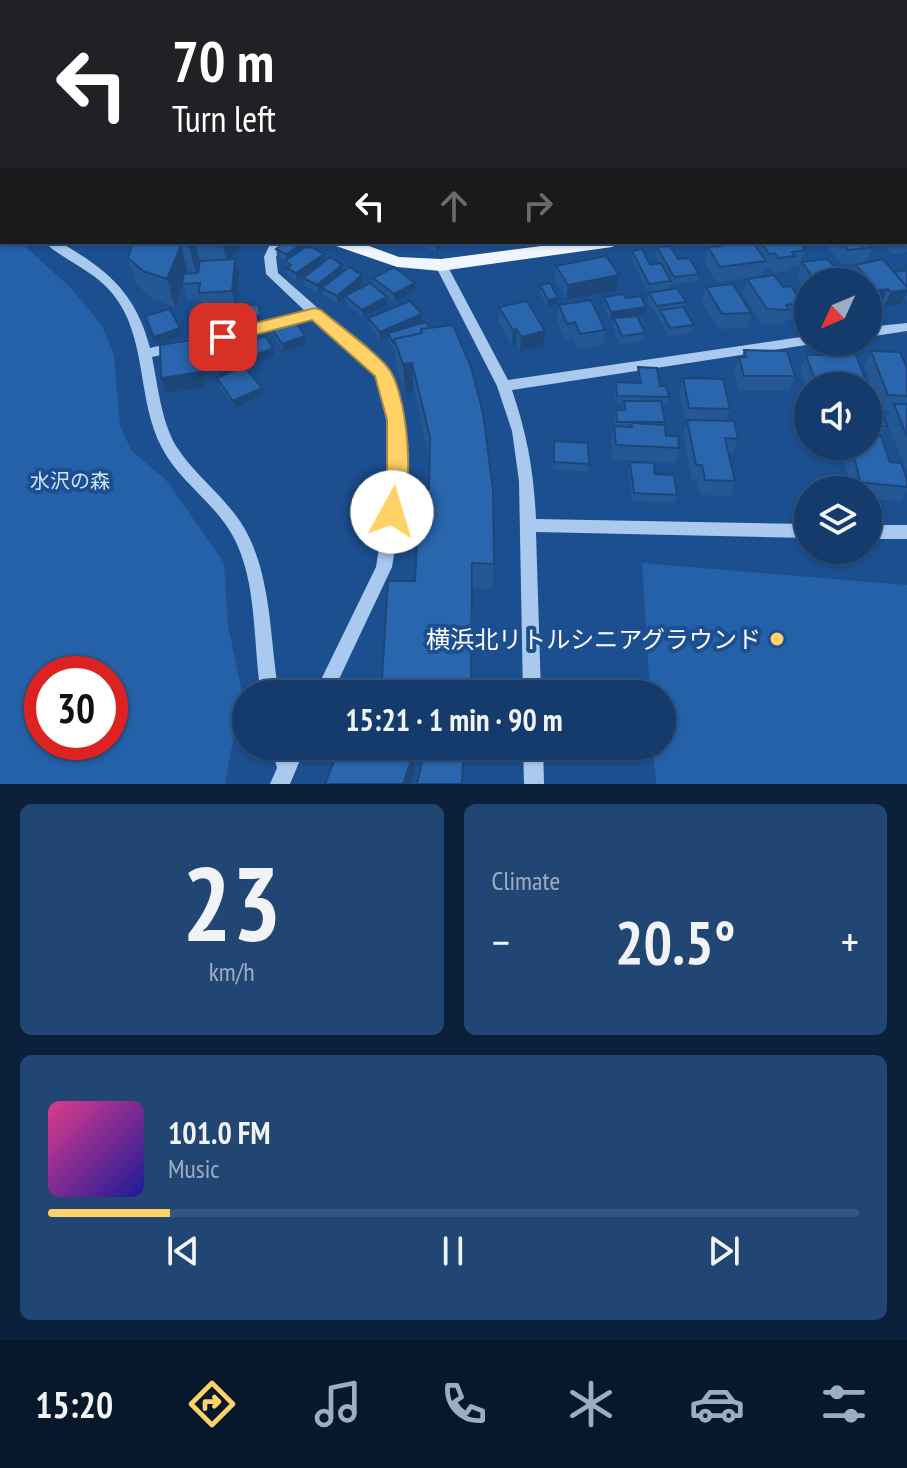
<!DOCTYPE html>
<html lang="en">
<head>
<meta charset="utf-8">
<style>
	:root { --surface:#143b6b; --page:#214673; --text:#f1f3f6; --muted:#9dadc1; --line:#33557e; --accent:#ffd166 }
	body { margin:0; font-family:"PT Sans Narrow","Noto Sans JP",sans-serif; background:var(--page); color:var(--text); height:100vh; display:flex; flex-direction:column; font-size:30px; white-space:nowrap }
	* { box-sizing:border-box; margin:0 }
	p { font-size:26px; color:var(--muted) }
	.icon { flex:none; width:44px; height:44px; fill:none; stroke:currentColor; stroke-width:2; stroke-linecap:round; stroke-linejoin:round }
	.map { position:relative; height:784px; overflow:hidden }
	.panel { display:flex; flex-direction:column; gap:20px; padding:20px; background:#0b203b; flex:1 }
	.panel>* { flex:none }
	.banner { position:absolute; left:0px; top:0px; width:908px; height:244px; box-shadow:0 2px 6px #0004,0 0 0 2px var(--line); background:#202124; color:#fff; overflow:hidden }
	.needle { width:52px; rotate:226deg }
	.tools { position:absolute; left:794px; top:268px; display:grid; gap:16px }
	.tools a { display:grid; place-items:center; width:88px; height:88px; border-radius:50%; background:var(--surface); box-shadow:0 2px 6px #0004,0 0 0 2px var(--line); font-size:40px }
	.speed { position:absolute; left:24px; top:656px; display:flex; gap:16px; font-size:40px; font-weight:700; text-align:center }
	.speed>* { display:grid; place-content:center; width:104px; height:104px; border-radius:50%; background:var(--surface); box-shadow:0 2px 6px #0004,0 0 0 2px var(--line); line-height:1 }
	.speed .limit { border:12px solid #d22; background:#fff; color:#111 }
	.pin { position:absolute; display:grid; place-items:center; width:68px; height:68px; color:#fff; margin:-34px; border-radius:16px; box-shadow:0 4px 12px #0006 }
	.me { position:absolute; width:88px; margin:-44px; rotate:6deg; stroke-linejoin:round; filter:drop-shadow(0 0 6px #0008) }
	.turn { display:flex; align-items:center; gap:28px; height:168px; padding:0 40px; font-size:36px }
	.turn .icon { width:104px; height:104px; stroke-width:2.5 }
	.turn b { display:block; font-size:56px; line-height:68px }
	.lanes { display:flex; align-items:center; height:76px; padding:0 40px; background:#0003; justify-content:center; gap:40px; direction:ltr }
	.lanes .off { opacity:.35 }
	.big { font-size:60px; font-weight:600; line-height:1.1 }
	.panel .card { flex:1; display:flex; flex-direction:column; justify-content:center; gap:12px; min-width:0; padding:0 28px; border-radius:12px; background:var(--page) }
	.panel .dial { align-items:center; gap:0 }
	.dial b { font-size:104px; line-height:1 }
	.song { display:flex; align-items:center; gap:24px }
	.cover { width:96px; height:96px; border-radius:12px; background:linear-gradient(135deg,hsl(330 70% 55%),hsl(240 70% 35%)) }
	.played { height:8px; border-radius:4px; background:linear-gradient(90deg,var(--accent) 15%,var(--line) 15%) }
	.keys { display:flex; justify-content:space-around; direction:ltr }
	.heat { display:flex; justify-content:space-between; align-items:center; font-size:44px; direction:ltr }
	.panel .tiles { flex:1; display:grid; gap:20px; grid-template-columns:1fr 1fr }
	.card:last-child { grid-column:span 2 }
	.trip { position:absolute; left:232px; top:680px; width:444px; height:80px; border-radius:40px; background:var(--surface); box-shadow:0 2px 6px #0004,0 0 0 2px var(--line); font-weight:600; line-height:80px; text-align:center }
	.tabs { display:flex; height:128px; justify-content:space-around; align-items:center; background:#08182b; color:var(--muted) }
	.tabs .icon { width:56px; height:56px }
	.tabs .active { color:var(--accent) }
	.tabs b { font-size:36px; color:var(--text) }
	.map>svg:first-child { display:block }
	.green { fill:#2461a8; fill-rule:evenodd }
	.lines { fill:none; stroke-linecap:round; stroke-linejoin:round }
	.minor { fill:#a9c9ee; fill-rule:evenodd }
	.major { fill:#f0f6ff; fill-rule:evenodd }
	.wall { fill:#245895 }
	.shaded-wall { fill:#1d4779 }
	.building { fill:#2a66ad; stroke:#1d4779; stroke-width:2 }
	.route { fill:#ffd166; stroke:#a68842; stroke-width:2 }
	.poi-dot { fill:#ffd166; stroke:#1b4f8f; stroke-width:3 }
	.labels { text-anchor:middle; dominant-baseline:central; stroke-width:8; stroke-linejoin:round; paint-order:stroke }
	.park-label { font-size:20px; fill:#cfe3fa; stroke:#1b4f8f }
	.near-poi-label { font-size:24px; fill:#fff; stroke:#1b4f8f; text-anchor:end }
</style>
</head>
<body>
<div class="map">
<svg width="907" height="784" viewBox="0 0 907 784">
	<rect width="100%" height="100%" fill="#1b4f8f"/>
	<path class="green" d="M0,225L2,242H20L71,288L102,326L114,355L120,425L131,450L167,481L224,563L228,625L242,692L225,784H0ZM42,674H110V742H42Z
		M642,563L907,585V784H656L653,746H662V694H650Z"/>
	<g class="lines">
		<path class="minor" d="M84,0H93L83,2Z
			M200,0H208L207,2H199Z
			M405,0H414L404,2Z
			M603,0H611L610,2H602Z
			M813,0H821L822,2H814Z
			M2,38V44L0,45V39Z
			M0,205H2V212H0Z
			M44,242H59L63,244C109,271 136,294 150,348L306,312L266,274L264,257L271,242H283L276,257L278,273L388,370L403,420L405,485L392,567L332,694H314L376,567L389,485V420L377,375L314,319L152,357C158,386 161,420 176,446C197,479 232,501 249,537C272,585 270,642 279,694H261C252,641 259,575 228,528C209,499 178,479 162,448C136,399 148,336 112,293C93,270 65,261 44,242Z
			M441,261L447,265L508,380L808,336V342H814L813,344L512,390C527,434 534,472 536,519L808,524V538L536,532L541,694H523L519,481L512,431L497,386L435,265Z
			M907,323V331L868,337V327Z
			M868,525H907V539H868Z
			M271,746H306L290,784H270L277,768Z
			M523,746H543L544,784H524Z"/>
		<path class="major" d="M0,123H2V131H0Z
			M906,199H907V209H906Z
			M334,242H358L399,257L441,259L573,242H620L612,247L441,271L397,267L336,246Z"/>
	</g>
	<path class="wall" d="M0,0H28L29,2H2V5Z
		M211,0H238V1L239,0H259V2H211Z
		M304,0H320L318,2Z
		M360,0H387L386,2Z
		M447,0H510V2H447Z
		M545,0H570L569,2H545Z
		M696,0H744L741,2H701Z
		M877,0H907V11L906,2H882Z
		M907,227V252L892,254L881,242H906Z
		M133,242H246L234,253L231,259H235L239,274L236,306H234L235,308L261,315L263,322L229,330L224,307L227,306L203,308L200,299L187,300L183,286L175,307L152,299L137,285L128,258Z
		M281,242H311V247L324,254L325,260L342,265L343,272L362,275L363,283L351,293L387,297V305L363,318L346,303V297L338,303L323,296V289L318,293L304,286L303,278L309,272L297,281L288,276L285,261L277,256L276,249L281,245Z
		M408,242H449V243L436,252Z
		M719,242H800V243L805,250L800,266L792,267L790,271L773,273L770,268L765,269L764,268L761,277L716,282L704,262L708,247L718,246Z
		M824,242H870L873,247L866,262L842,265Z
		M657,247L678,259L699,274L697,281L672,285L671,282L669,289L647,291L631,258L632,251L650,265L660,263L655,255Z
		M802,262L843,275L842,279L843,282H808V294L797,277Z
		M856,265L894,272L907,270V301L905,298L901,304L884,307L881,304L870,305L868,302V282H852L850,280Z
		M556,266L616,291L566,300L555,281Z
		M373,278L415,283V291L395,302L374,286Z
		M747,279L783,287L802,303L797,318L785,320L783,325L762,324L743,294Z
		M540,285L557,305L547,307L540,293Z
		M706,287L751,313L747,328L718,329L702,302Z
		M649,293L686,302L684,308L694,325L692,333L669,336L658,317L659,313L656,314L647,301Z
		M604,297L626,298L645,314L636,316L645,333L644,341L620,344L613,326L614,319L610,320L603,305Z
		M559,305L605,330L603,345L578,349L573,338L565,339L557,320Z
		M499,307L544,346L520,352L516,344L512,345L499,322Z
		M368,318L422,322L415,325L494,564L492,590L415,581L429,489V460L414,390L405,392L396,366L395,352L389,341L388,336L380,340L369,326Z
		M288,325L305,336L306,344L283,352L273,335L271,327Z
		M236,339H257L273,348L275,356L251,366L238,347Z
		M206,349L238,361L240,368L263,395L235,409L219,386L217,378L219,377L208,357Z
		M744,350L795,376L789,391H739L734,372L739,357H742Z
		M871,351L907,368V473L886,419L890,410H881L887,426L881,438L890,462L907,479V492L901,502L868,498V490H851L842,450L844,446H868V398L876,399L864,366Z
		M833,352L866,381L864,386H808V393L800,370L806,355H831Z
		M638,367L660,386L669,397L667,405H662L666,436L679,448L675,463L613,460L611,441L614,426H615L614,418L616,410H622L623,404L615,403L614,390L616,382L638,383L637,375Z
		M683,378L730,409L726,420L738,439L733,453H728L735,481L730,496L700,495L697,480H692L683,435L686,423L679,393Z
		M554,441L589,464L588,472L553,469Z
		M630,462L655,474L677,495L675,503L632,501L629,470Z"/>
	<path class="shaded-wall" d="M191,242H195L201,265L196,273L189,246Z
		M222,242H246L234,253L228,267Z
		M305,242H311V247L287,262L286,254Z
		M440,242L449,243L436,252V245Z
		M181,245L188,273L184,284H182L183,286L175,307L167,279Z
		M324,254L325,261L297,281L296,273Z
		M235,259L239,274L236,306L232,291Z
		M342,265L343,273L318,293L317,285Z
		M362,275L363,283L338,303L337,296Z
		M619,275L616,291L566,300L568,285Z
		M415,283V291L395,302L394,294Z
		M888,289L881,304L870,305L877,290Z
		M907,290V293L901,304L884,307L891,292Z
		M387,297V305L363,318L362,310Z
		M558,298L557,305L547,307L548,300Z
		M646,307L645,314L610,320L611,312Z
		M422,314V322L389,336L388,333V336L380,340V332Z
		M261,315L263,322L229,330L228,322Z
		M214,323L216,330L193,336L191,328Z
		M180,328L182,336L157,345L154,337Z
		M517,329L516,344L512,345L513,330Z
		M545,331L544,346L520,352L521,337Z
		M305,336L306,344L283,352L282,344Z
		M273,348L275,356L251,366L249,358Z
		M199,353L203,368L205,387L167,393L161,378Z
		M238,361L240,369L219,377L217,369Z
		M412,363L414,390L405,392L403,364Z
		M262,388L263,395L235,409L233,401Z
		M414,752L415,769L410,784H403Z"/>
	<path class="building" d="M20,0H26L27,2H8Z
		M38,0H68V2H38Z
		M91,0H120L118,2H90Z
		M136,0H175L174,2H135Z
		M239,0H256L255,2H237Z
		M266,0H291L289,2H264Z
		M456,0H462L475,2H454Z
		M571,0H593L592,2Z
		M622,0H652L657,2H623L625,1Z
		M763,0H783L787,2H768Z
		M0,45H2V56H0Z
		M2,164V177L0,178V165Z
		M906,228L907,245L895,246L891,242H906Z
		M133,242H191L189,246L181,245L167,279L143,271L128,258Z
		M283,242H305L286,254L276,249L284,243Z
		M719,242H753L766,261L720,267L708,247L721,246Z
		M761,242H799L805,250L792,252L795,256L778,258L775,253L769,254Z
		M842,242H870L873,247L848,250Z
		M670,246L678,259L689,258L699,274L674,277L657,247Z
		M311,247L324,254L296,273L287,268L291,265L285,261L304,248Z
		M642,249L650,265L661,263L671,281L649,284L632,251Z
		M606,256L619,275L568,285L556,266Z
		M330,257L342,265L317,285L303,278Z
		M235,259L232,291L199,293L200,283L182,284L184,274L198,273L200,261Z
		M827,259L843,275L840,276L843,282H816L802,262Z
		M883,259L907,287V290L891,292L888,289L877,290L856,265Z
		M349,267L362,275L337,296L322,288Z
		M394,267L415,283L394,294L373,278Z
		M907,270V287L894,272Z
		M774,275L783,287L791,286L802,303L786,305L789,310L767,309L747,279Z
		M370,283L387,297L362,310L345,296Z
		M550,283L558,298L548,300L540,285Z
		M733,284L751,313L722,314L706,287Z
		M677,288L686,302L657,306L649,293Z
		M623,294L626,298L641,296L646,307L611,312L604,297Z
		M591,300L605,330L580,334L575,322L567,324L559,305Z
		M410,301L422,314L380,332L368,318Z
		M527,301L545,331L521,337L517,329L513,330L499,307Z
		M258,304L261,315L228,322L224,307L234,305L235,308Z
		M683,307L694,325L670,328L660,310Z
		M170,309L180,328L154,337L145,316Z
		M212,312L214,323L191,328L188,315Z
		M637,316L645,333L622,336L614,318Z
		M286,322L288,325L296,322L305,336L282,344L271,327Z
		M426,322L430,328L421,329V333L394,339V344L388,333Z
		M453,325L471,367L483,413L493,489L494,564L472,563L471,694H381L388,581H415L420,489H429L430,437L412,363L403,364L394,339L422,333L421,329Z
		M252,333L257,339L265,336L273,348L249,358L236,339Z
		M191,340L193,354L199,353L201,372L161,378L160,345Z
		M227,341L238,361L217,369L206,349Z
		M744,350L787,351L795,376H744L739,357H746Z
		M871,351L900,352L907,368V396L888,395Z
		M833,352L855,353L866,381L815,380L806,355H834Z
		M244,366L262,388L233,401L217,378Z
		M638,367L657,368L660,386H666L669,397L617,396L616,382L641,383Z
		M683,378L723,379L730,409L689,408Z
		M868,398L877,399L887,426H868Z
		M624,401H661L665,422H617L616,410H625Z
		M894,404H907V437Z
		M687,420L734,421L738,439L725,438L735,481L705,480L702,465H696Z
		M631,423L665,425L666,436H678L679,448L616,445L614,426L632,427Z
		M868,436H881L890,462L901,463L907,479V487L860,482L852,446H868Z
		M554,441L588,443L589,464L554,462Z
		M630,462L654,463L655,474L674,475L677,495L634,493Z
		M349,687H379L380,694H349Z
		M340,746H395L414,752L403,784H325Z
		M426,746H464L462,784H417Z"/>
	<path class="route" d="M315,308L321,310C337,324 382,356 391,372C408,402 415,487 400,518L392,521L385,518L382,512L387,485V420L375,376L312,320L223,343L214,337L223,331Z"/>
	<circle class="poi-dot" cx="777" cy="639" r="8"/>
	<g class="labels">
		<g class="park-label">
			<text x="70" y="481">水沢の森</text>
		</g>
		<g class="near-poi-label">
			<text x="761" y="639">横浜北リトルシニアグラウンド</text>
		</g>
	</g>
</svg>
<div class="tools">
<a><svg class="needle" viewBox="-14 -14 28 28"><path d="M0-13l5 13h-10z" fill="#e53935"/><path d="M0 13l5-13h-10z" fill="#9dadc1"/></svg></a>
<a><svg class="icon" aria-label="sound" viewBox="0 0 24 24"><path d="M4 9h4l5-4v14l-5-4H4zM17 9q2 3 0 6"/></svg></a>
<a><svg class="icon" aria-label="layers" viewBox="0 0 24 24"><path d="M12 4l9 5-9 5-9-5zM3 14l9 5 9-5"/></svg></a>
</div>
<div class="speed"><div class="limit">30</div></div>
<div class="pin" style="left:223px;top:337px;background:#d93025"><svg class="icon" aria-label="arrive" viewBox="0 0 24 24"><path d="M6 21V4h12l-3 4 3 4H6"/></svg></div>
<svg class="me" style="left:392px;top:512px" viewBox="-20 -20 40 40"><circle r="19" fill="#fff"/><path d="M0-13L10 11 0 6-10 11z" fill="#ffd166"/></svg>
<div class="trip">15:21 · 1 min · 90 m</div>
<div class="banner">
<div class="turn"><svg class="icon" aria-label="left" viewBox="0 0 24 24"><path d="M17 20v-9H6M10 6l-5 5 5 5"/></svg><div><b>70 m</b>Turn left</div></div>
<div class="lanes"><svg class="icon" aria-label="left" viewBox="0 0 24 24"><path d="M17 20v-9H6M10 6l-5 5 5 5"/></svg><svg class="icon off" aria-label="ahead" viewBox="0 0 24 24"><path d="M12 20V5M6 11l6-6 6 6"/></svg><svg class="icon off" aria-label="right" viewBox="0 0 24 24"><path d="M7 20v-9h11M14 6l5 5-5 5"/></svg></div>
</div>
</div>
<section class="panel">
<div class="tiles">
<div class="card dial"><b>23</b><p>km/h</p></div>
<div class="card"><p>Climate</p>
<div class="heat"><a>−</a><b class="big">20.5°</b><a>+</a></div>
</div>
<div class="card">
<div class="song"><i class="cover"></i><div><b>101.0 FM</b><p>Music</p></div></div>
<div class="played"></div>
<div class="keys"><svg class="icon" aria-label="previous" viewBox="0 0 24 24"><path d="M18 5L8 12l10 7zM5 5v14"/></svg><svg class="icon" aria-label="pause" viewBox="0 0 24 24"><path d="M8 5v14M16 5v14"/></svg><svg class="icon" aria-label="next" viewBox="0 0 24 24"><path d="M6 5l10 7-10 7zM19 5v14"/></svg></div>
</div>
</div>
</section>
<nav class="tabs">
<b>15:20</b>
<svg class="icon active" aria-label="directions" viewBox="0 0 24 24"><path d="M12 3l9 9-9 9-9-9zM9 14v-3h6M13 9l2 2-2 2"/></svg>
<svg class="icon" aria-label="music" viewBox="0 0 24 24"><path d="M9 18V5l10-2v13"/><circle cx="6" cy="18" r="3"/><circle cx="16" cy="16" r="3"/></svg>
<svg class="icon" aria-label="phone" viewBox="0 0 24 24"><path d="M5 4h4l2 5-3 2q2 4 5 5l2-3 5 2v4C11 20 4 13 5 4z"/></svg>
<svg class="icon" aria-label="climate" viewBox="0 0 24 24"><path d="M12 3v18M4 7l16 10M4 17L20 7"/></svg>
<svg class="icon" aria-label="car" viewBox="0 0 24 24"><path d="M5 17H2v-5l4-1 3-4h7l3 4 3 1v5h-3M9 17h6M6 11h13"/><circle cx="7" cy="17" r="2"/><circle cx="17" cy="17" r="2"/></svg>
<svg class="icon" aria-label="filters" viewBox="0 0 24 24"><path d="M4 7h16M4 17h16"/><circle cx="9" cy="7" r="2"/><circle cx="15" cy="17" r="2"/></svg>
</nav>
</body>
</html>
